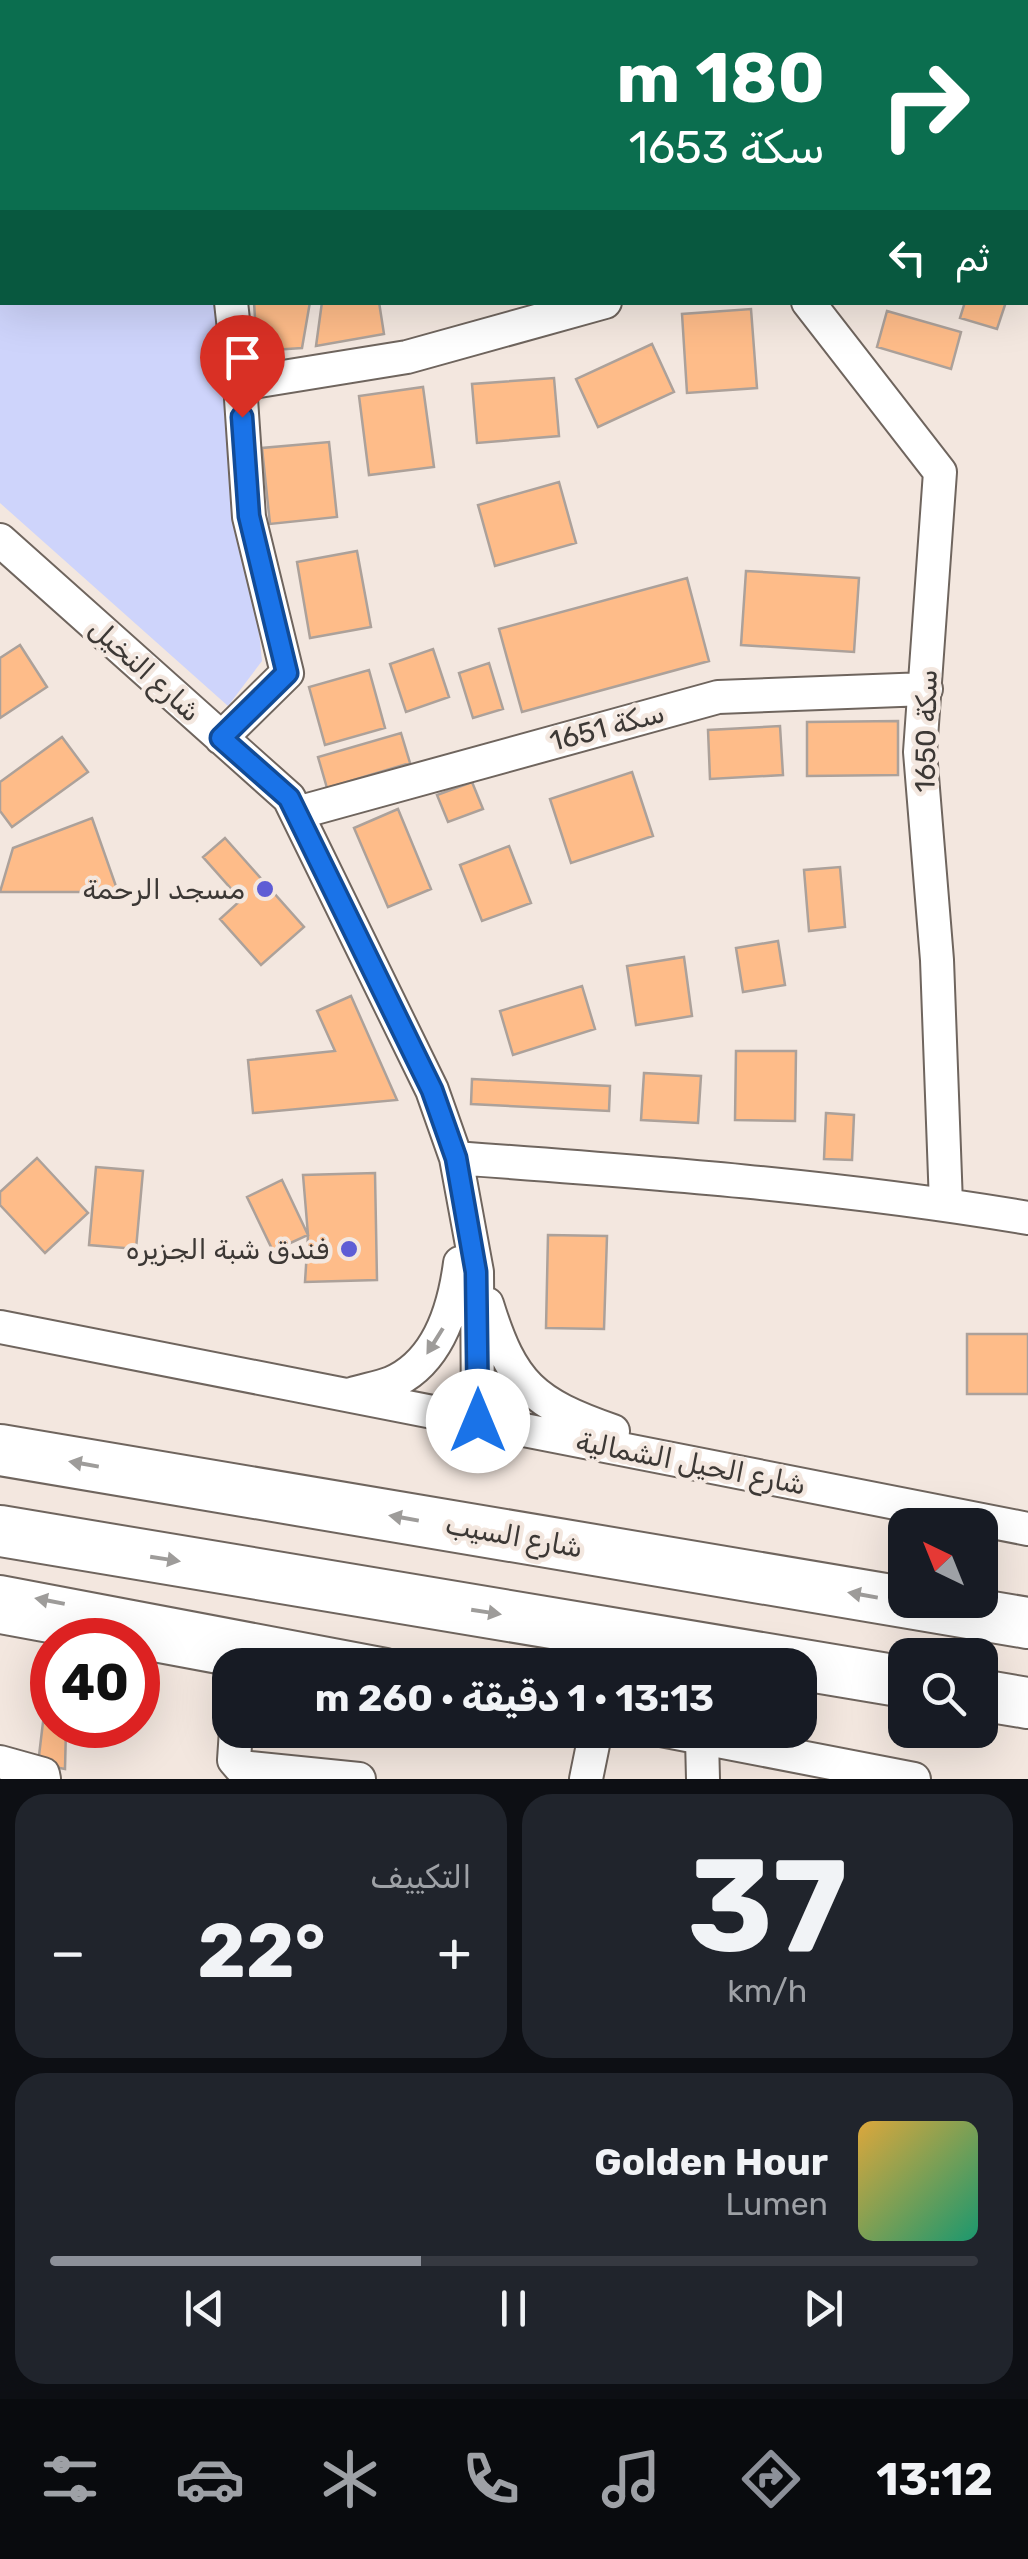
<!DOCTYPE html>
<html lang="ar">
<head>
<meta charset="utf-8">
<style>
	:root { --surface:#171b24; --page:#20242c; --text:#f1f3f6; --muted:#9ea1a6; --line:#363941; --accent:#8c9099 }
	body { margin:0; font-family:Rubik,"Noto Sans Arabic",sans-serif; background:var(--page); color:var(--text); direction:rtl; height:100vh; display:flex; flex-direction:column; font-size:38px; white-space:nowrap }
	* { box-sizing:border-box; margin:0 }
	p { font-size:32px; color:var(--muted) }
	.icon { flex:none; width:55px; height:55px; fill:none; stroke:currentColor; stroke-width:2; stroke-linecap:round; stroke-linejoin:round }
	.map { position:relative; height:1779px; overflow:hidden; direction:ltr }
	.sheet { display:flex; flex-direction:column; gap:15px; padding:15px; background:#0d0f14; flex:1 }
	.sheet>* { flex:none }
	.hud { position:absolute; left:0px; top:0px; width:1030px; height:305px; box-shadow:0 10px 40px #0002; direction:rtl; background:#0b6e4f; color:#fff; overflow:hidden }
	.needle { width:65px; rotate:317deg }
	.buttons { position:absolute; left:888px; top:1508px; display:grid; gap:20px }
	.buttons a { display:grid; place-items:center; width:110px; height:110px; border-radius:20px; background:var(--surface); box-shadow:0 10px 40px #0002; font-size:50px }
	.speed { position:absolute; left:30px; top:1618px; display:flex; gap:20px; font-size:50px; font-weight:700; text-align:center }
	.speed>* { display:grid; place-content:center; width:130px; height:130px; border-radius:50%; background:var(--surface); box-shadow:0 10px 40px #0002; line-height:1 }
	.speed .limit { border:15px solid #d22; background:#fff; color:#111 }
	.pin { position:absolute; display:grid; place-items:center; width:85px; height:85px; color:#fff; margin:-102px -42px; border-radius:50% 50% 50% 0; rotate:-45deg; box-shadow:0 0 10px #0007 }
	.pin .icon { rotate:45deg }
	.me { position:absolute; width:110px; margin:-55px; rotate:0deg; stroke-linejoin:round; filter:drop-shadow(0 0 8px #0008) }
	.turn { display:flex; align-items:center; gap:35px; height:210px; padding:0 40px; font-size:45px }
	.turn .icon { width:130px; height:130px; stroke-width:2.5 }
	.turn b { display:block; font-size:70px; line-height:85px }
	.then { display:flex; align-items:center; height:95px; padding:0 40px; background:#0003; gap:20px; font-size:38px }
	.big { font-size:75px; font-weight:700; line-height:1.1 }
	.sheet .tile { flex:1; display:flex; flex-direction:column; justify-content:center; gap:15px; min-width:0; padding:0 35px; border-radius:30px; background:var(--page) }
	.sheet .dial { align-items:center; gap:0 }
	.dial b { font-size:130px; line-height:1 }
	.song { display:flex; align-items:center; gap:30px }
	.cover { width:120px; height:120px; border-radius:15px; background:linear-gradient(135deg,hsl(40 70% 55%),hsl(160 70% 35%)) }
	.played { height:10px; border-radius:5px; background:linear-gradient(90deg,var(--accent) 40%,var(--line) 40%) }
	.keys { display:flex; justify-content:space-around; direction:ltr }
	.heat { display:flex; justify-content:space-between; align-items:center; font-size:55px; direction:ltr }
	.sheet .tiles { flex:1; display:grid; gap:15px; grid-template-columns:1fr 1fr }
	.tile:last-child { grid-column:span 2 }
	.trip { position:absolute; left:212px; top:1648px; width:605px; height:100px; border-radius:30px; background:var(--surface); box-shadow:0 10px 40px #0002; font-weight:700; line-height:100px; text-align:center; direction:rtl }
	.tabs { display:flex; height:160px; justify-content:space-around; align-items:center; background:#090b0e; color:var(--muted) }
	.tabs .icon { width:70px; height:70px }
	.tabs .active { color:var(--accent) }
	.tabs b { font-size:45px; color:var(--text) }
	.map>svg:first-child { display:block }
	.green { fill:#ced4fb }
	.building { fill:#febc89; stroke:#aca19a; stroke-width:2.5 }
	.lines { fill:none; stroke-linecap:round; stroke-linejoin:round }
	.minor-casing { stroke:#6f655e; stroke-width:36 }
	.highway-casing { stroke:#6f655e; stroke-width:54 }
	.minor { stroke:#fff; stroke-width:32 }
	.highway { stroke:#fff; stroke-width:50 }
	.oneway { fill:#9e9c9a }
	.route-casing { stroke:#114b97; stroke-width:25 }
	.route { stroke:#1a73e8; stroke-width:18 }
	.poi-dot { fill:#5e5dd5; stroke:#f3e7df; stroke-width:4 }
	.labels { text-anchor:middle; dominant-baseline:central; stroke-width:9; stroke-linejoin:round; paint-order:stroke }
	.street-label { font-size:28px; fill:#3c3835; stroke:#f3e7df }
	.poi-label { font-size:28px; fill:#3c3835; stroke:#f3e7df; text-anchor:end }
</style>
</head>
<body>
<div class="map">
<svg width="1028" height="1779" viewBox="0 0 1028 1779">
	<rect width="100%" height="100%" fill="#f3e7df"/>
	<path class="green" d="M0,0L156,2H2V302L225,303L262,661L228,706L0,503Z"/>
	<path class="building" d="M254,302H310L302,348L257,351Z
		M322,302H379L384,334L316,346Z
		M965,302H1006L997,329L960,318Z
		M751,309L757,388L687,393L682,314Z
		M887,311L961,332L951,369L877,347Z
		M652,344L674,392L598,427L576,379Z
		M554,378L559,436L477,443L472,384Z
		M423,387L434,467L369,475L359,396Z
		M329,442L337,517L270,524L262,448Z
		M559,482L576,543L495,566L478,505Z
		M357,551L371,627L310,638L297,562Z
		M746,571L859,578L854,652L741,645Z
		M687,578L709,661L522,712L499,629Z
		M20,645L47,687L0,718V658Z
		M433,649L449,697L406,712L390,664Z
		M489,663L503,709L473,718L459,673Z
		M369,670L385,728L325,745L309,687Z
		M898,721V775L807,776V722Z
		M780,726L783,775L710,779L708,730Z
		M401,733L410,763L327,788L318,757Z
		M62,737L88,772L12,827L0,811V782Z
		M632,772L653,836L571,863L550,799Z
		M472,782L483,809L448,822L437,795Z
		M398,809L431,889L388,907L354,828Z
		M92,818L118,892H0L13,848Z
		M225,838L304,927L261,965L220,919L241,900L203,857Z
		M509,846L531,903L482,921L460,865Z
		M840,867L845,927L809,931L804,870Z
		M778,941L785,985L743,992L736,948Z
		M684,957L692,1016L636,1025L627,966Z
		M582,986L595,1029L513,1055L500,1011Z
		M351,996L397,1100L253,1113L248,1060L335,1051L317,1011Z
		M736,1051H796L795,1121L735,1120Z
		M644,1073L701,1076L698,1123L641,1120Z
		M472,1079L610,1086L609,1111L471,1104Z
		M826,1113L854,1115L852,1160L824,1159Z
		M37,1158L88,1213L45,1253L0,1205V1192Z
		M96,1167L143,1171L136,1249L89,1245Z
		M375,1173L377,1280L305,1282L308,1235L303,1175Z
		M282,1180L308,1235L273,1251L247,1197Z
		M548,1235L607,1236L604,1329L546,1328Z
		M967,1334H1028V1394H967Z
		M43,1722L66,1728L65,1769L38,1764Z"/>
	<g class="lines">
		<defs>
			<path id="minor" d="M340,2L344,0
				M579,2V0
				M808,302L940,472L920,752L937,960L946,1204
				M240,384L407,357L605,302
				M0,540L289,798L432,1090L456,1158L477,1272L478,1421
				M221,738L287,673L249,517L240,384L231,302
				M297,813L718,697L926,689
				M456,1158C647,1172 839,1186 1028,1218
				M487,1304C512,1385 533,1403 613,1431
				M0,1327L1028,1529
				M352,1394C364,1390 378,1388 391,1383C438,1363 454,1309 460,1263
				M0,1592L386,1665
				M0,1617L125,1640
				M138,1642L261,1665
				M236,1730L234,1760L240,1767L359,1779
				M661,1730L914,1779
				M702,1739L703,1779
				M0,1762L43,1774L44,1779
				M586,1779L596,1730"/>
			<path id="highway" d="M0,1450L1028,1623
				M0,1531L905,1682
				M980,1695L1028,1703"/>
		</defs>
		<use href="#minor" class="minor-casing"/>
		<use href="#highway" class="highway-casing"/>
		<use href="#minor" class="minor"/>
		<use href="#highway" class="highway"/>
	</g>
	<defs><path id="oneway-solid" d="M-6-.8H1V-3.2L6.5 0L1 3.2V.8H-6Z" transform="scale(2.5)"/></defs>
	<g class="oneway">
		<use href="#oneway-solid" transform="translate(435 1341) rotate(122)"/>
		<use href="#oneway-solid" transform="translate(84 1464) rotate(-170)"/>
		<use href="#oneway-solid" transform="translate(404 1518) rotate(-170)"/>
		<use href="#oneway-solid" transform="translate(165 1559) rotate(9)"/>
		<use href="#oneway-solid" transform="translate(863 1595) rotate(-170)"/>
		<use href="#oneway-solid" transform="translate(50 1601) rotate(-169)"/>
		<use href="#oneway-solid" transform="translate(486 1612) rotate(9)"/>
	</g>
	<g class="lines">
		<defs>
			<path id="route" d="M242,417L249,516L287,673L221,738L289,798L432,1090L456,1158L476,1272L478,1421"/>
		</defs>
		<use href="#route" class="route-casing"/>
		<use href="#route" class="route"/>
	</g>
	<g class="poi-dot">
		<circle cx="265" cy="889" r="10"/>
		<circle cx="349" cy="1249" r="10"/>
	</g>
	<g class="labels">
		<g class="street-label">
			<text transform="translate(145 670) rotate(42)">شارع النخيل</text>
			<text transform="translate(607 727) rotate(-15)">سكة 1651</text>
			<text transform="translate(926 731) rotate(-89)">سكة 1650</text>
			<text transform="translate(691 1463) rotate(11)">شارع الحيل الشمالية</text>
			<text transform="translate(514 1536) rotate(10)">شارع السيب</text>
		</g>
		<g class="poi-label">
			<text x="245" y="889">مسجد الرحمة</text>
			<text x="329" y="1249">فندق شبة الجزيره</text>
		</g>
	</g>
</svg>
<div class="buttons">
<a><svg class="needle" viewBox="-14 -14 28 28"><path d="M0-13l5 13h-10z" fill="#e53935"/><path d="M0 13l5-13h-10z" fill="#9ea1a6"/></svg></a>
<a><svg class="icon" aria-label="search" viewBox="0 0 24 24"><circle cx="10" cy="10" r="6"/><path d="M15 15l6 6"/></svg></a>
</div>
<div class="speed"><div class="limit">40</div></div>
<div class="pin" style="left:242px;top:417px;background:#d93025"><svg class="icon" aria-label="arrive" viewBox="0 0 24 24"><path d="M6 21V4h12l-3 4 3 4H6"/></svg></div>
<svg class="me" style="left:478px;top:1421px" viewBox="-20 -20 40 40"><circle r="19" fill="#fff"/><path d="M0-13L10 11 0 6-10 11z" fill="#1a73e8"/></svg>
<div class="trip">13:13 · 1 دقيقة · 260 m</div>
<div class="hud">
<div class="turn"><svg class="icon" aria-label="right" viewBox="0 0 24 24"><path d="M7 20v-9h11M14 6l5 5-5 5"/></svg><div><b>180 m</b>سكة 1653</div></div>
<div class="then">ثم<svg class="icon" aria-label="left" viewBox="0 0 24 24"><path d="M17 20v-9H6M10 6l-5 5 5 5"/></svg></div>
</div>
</div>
<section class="sheet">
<div class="tiles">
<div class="tile dial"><b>37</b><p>km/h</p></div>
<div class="tile"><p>التكييف</p>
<div class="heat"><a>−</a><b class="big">22°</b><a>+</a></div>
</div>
<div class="tile">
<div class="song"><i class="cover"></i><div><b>Golden Hour</b><p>Lumen</p></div></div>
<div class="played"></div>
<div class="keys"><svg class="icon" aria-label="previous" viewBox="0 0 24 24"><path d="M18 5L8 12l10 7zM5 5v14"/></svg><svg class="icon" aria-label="pause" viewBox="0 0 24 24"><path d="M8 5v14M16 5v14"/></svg><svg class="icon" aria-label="next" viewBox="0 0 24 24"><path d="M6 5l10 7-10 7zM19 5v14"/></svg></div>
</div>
</div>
</section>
<nav class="tabs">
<b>13:12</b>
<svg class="icon active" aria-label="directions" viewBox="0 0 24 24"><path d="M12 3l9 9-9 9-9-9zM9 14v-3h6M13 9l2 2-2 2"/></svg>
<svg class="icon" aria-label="music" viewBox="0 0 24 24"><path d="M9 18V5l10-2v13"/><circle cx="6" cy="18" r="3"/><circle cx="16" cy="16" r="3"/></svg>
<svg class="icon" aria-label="phone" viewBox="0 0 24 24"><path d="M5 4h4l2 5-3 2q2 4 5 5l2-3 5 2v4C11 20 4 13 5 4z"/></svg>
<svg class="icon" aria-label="climate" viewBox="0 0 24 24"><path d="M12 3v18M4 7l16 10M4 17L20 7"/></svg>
<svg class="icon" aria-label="car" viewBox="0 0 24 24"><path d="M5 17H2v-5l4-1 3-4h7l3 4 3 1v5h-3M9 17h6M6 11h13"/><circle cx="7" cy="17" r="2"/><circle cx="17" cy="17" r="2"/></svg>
<svg class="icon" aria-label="filters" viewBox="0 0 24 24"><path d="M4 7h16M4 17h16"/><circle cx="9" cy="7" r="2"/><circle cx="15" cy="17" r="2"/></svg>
</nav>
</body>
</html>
